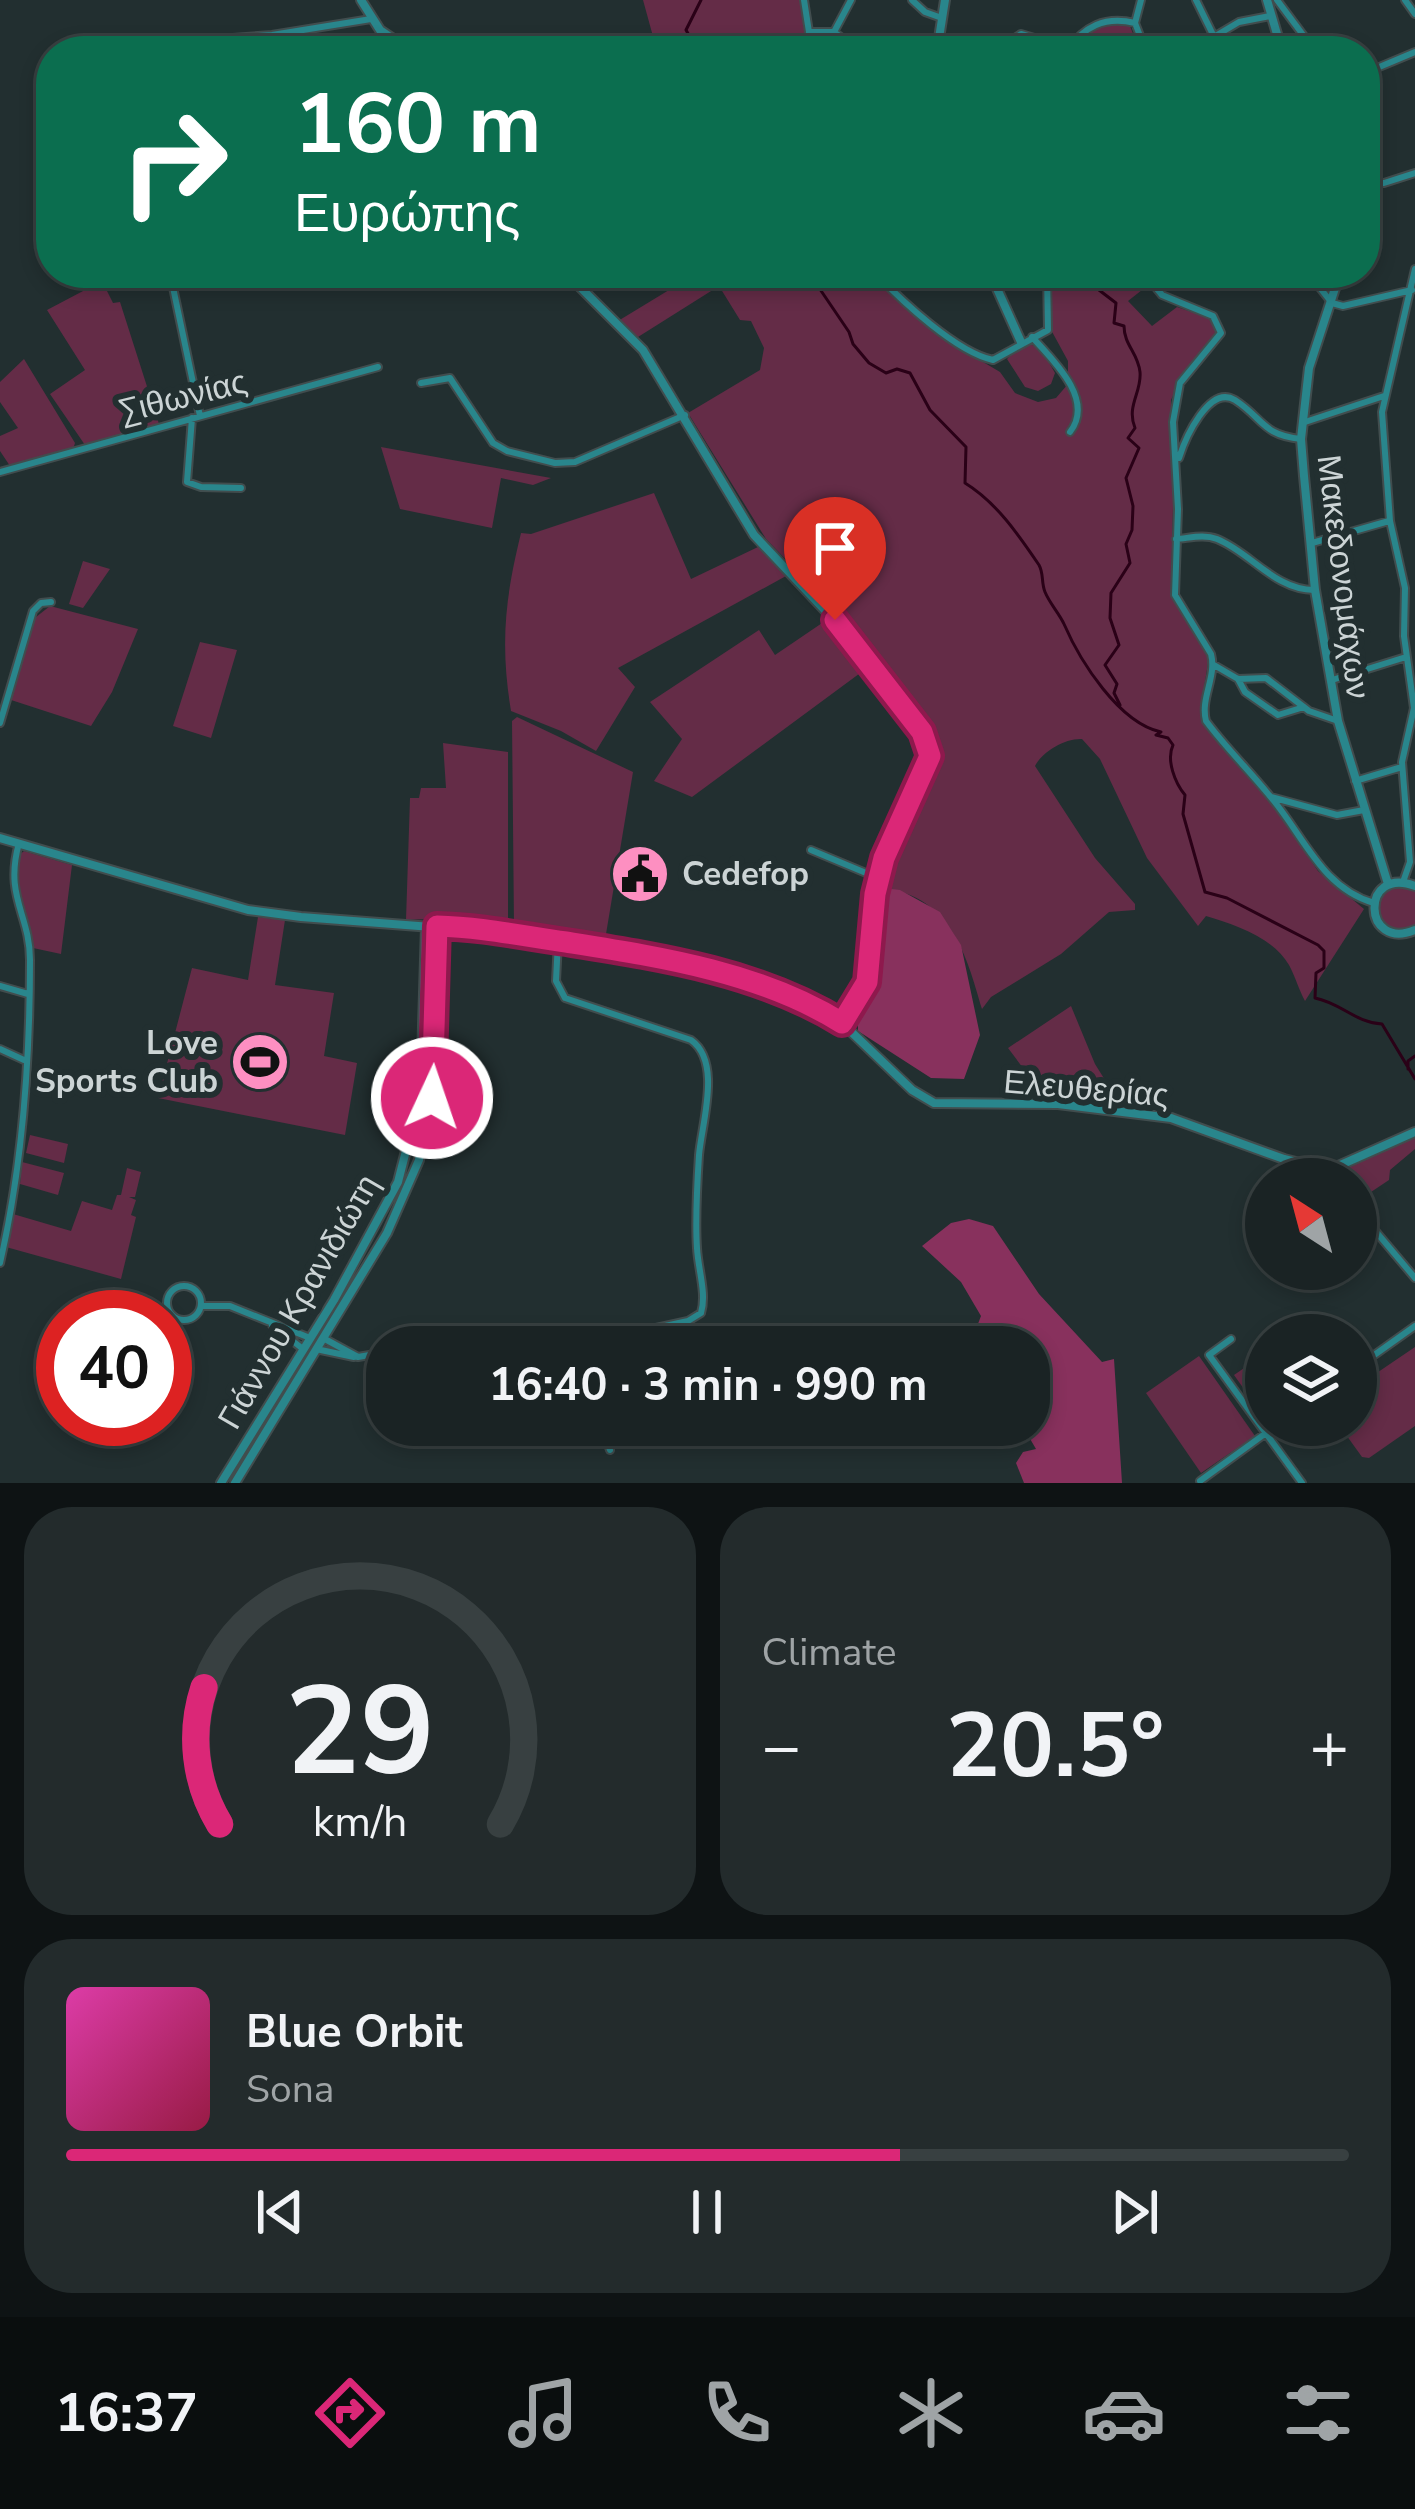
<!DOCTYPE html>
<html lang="en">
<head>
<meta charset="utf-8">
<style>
	:root { --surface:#1a2324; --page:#232b2c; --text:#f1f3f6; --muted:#9fa4a6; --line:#384041; --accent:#db2777 }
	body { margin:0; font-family:"Nunito Sans",sans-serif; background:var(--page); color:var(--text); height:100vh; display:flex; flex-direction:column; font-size:45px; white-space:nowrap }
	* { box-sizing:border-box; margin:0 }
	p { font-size:39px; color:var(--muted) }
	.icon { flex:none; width:66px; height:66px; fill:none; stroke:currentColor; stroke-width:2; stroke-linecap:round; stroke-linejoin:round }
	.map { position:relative; height:1483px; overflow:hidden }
	.drawer { display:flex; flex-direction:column; gap:24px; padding:24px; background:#0e1314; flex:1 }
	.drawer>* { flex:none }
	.top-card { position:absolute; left:36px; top:36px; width:1344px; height:252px; border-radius:48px; box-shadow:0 6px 18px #0003,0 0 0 3px var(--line); background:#0b6e4f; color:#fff; overflow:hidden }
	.needle { width:78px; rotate:324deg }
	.controls { position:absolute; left:1245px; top:1158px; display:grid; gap:24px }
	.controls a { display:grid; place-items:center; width:132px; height:132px; border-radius:50%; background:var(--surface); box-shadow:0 6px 18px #0003,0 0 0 3px var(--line); font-size:60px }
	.speed { position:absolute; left:36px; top:1290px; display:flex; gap:24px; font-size:60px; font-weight:700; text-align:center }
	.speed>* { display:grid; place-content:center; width:156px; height:156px; border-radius:50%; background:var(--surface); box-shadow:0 6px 18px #0003,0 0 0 3px var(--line); line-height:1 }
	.speed .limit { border:18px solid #d22; background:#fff; color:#111 }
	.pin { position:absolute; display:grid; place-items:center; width:102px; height:102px; color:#fff; margin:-123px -51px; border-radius:50% 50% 50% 0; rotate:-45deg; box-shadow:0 0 12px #0007 }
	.pin .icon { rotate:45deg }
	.me { position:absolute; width:132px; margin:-66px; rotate:3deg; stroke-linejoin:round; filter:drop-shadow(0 0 9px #0008) }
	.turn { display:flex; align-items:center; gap:42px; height:252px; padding:0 60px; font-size:54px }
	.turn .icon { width:156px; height:156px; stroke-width:2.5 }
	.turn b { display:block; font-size:84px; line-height:102px }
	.big { font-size:90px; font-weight:700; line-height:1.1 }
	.drawer .card { flex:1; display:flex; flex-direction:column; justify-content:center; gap:18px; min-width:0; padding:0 42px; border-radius:48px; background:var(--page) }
	.drawer .dial { align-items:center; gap:0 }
	.dial svg { height:312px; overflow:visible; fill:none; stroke:var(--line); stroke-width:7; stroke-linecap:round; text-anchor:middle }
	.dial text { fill:var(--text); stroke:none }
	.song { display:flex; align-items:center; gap:36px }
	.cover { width:144px; height:144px; border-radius:18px; background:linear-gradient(135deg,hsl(320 70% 55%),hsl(340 70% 35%)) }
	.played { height:12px; border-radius:6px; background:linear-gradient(90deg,var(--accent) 65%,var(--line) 65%) }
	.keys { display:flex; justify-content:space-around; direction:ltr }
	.heat { display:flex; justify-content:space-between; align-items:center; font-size:66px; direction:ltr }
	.drawer .tiles { flex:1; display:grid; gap:24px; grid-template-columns:1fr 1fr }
	.card:last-child { grid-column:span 2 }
	.trip { position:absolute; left:366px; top:1326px; width:684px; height:120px; border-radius:48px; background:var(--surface); box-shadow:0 6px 18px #0003,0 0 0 3px var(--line); font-weight:700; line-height:120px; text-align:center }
	.dock { display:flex; height:192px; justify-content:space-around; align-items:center; background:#0a0e0e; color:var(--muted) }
	.dock .icon { width:84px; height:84px }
	.dock .selected { color:var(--accent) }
	.dock b { font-size:54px; color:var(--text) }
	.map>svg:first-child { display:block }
	.green { fill:#642c47 }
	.forest { fill:#88315d }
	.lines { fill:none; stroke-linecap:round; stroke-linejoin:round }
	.stream { stroke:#2a0117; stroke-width:3 }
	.minor-casing { stroke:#414d4e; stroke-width:10 }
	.tertiary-casing { stroke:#414d4e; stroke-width:12 }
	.minor { stroke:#29868c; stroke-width:6 }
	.tertiary { stroke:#29868c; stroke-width:8 }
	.route-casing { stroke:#8e194d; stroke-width:30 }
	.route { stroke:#db2777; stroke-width:21 }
	.labels { text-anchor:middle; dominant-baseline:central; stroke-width:12; stroke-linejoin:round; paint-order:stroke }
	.street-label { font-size:33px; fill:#ccd4d5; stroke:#222f30 }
	.poi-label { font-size:33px; font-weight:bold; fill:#ccd4d5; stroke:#222f30; text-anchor:start }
</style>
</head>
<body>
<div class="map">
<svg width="1415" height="1483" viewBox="0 0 1415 1483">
	<rect width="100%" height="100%" fill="#222f30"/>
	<path class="green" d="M643,0H800L806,37L802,51H657Z
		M1110,23L1130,26L1140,51H1074L1089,32Z
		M697,273H869L951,343L1000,372L1015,393L1038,402L1056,398L1068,384V361L1050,328L1049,273H1140L1147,286L1128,301L1152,326L1177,307L1210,318L1216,325L1215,339L1183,374L1171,400L1174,467L1171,588L1174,601L1193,621L1209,657L1201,707L1207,724L1276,809L1318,871L1364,909L1305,1001C1299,990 1295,976 1289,965C1273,937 1235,925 1206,916L1198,926L1147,858L1100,759L1082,739C1065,738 1042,752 1035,766L1095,858L1135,904V910L1109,912L1061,954L991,997L982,1009C966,953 951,898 884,888L893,859L940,759L935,733L850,626L766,539L688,413L760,370L764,348L751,321L740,320L719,286L638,337L618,321Z
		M102,281L113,303L120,302L159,424L85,445L50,394L85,370L47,310Z
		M1031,344L1043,352L1055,373L1051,384L1038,391L1025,387L1007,359L1014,351Z
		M24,359L75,443L73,449L10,466L0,451V436L18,428L0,402V382Z
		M381,447L551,478L533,485L501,478L492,528L400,509Z
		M654,493L691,579L758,547L786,576L618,668L635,687L596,751L561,731L511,711C500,645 505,598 521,533L531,534Z
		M83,561L110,569L83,608L69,604Z
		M50,606L138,629L112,692L91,726L8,699L31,621Z
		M828,619L867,668L692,797L654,781L682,739L650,702L759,630L775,655Z
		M200,642L237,650L211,738L173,726Z
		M517,717L633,772L605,940L514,926L512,721Z
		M443,743L508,752V924L468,917L406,920L410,798H419L421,788H446Z
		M24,851L72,865L61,954L33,948L16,894L17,857Z
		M1395,886L1415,890V927L1395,931C1372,921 1372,896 1395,886Z
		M258,917L285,920L275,985L334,993L324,1056L357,1063L345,1135L158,1098L192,968L248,980Z
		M1071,1006L1095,1064L1125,1112L1047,1100L1008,1048Z
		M30,1135L68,1144L64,1163L26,1153Z
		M1415,1136V1149L1390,1170L1389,1180L1356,1202V1179H1346L1344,1169Z
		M22,1162L64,1173L58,1195L20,1184Z
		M127,1168L141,1172L135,1197H129L136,1200L131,1215L136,1217L121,1279L6,1247L13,1214L71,1231L82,1201L112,1210L117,1195H121Z
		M1415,1347V1426L1369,1458L1362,1457L1339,1425H1356V1387Z
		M1266,1353V1420L1234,1375Z
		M1199,1356L1255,1436L1201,1473L1146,1393Z"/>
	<path class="forest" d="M884,888L900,890L940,912L961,945L980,1035L964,1079L931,1078L858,1031V1010L868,1004L882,947Z
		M969,1219L993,1226L1039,1294L1102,1362L1114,1359L1122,1483H1024L1016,1463L1023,1452L1036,1449L1029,1437L1006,1432L1004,1425H1029V1347H985L986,1343L976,1329L981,1316L961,1282L922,1246L951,1223Z"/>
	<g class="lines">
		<path class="stream" d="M701,0L686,30L698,51H705
			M1109,51L1110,47
			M809,273L849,332L853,344L869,363L886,373L897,369L910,373L930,410L966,447L965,483C996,502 1018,534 1039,565C1044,574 1041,582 1045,592C1050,604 1059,613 1064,624C1080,661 1119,723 1161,732L1156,735L1168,738L1173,745C1166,760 1175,783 1185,795L1183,814L1205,892L1227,898L1318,945L1324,951V968L1316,973L1315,998C1341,1003 1356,1023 1382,1024L1415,1079
			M1099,273V290L1116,303L1114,323L1124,326C1124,345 1138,353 1140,372C1142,392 1126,406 1135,428L1128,438L1139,448L1126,478L1133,506L1132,530L1126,544L1130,563L1111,593L1110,618L1119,645L1105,665L1117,684L1114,693L1120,705
			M1408,1069V1061L1415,1056"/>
		<defs>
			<path id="minor" d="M804,0L809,32L806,51
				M912,0L925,12L939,17
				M1141,0L1135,23L1146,51
				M1196,0L1221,51
				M1277,0L1315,51
				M1405,0L1415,14
				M809,32H834L859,51
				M834,32L851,0
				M183,51L192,41L272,35L371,19
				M1008,51L1012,40L1021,34L1068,48
				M1067,51C1084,26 1105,16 1135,23
				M1190,51L1239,22L1270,16
				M1365,73L1415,52
				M1365,183H1384L1415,173
				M170,273L200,416
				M875,273C902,301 956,352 993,360L1048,330L1047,273
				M1144,273L1162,295L1213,316L1221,333L1180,383L1173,422L1178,509L1175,595L1211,654C1217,677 1200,698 1206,721C1226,748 1249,770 1269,795C1303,834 1321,888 1374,903
				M1308,273L1332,303L1343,306L1412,290
				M1032,337C1054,361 1095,400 1070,432
				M421,383L450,378L493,443L507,451L555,463L575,462L685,415
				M192,418L187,482L201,487L241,488
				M1302,423L1384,396
				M1179,458C1185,439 1209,384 1235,400C1263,418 1262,435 1301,439
				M0,472L378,367
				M1176,539C1190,538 1204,534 1217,539C1250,552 1275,590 1314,590
				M1312,543L1389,521
				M1214,665L1238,679L1266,678L1309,711L1338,721
				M1238,679L1245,692L1278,715L1304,707
				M1332,680L1406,657
				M0,723L33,611L41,603L51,602
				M1355,781L1402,767
				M1271,797L1337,815L1364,810
				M811,850L878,878
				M1403,882L1410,862L1402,762L1414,708L1404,636L1405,588L1390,521L1382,412L1415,269
				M558,941L556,981L565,998L691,1040C722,1062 702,1122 699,1155C697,1186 695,1218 697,1248C698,1269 707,1294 701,1313L688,1321L569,1347
				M0,986L28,994
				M0,1049L24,1060
				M1356,1208L1415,1278
				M0,1263C22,1168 30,1058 30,960C30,914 4,897 19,843
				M167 1303a17 17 0 1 1 34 0a17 17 0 1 1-34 0Z
				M201,1306H230L310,1338
				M272,1325L303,1349
				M323,1338L358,1357L387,1352
				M1231,1339L1209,1355L1302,1483
				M316,1349L354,1357
				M371,1357L387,1359
				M1356,1368L1415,1326
				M601,1425L610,1450
				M1200,1481L1277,1425"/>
			<path id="tertiary" d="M361,0L380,30L411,51
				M1267,0L1282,51
				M937,51L945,0
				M566,273L643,350L754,535L835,621L930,747L928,764L878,876L867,982L842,1023
				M990,273L1021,342
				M1340,273L1309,368L1301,439L1304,476L1315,590L1338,721L1388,884
				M0,838L248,910L301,917L511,933L699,965L814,1005L842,1023L912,1090L934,1103L1058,1104L1171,1118L1284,1159L1316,1167H1336L1415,1132
				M1415,886C1360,865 1362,952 1415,930
				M221,1483L334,1300L398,1182L421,1092L426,926
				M235,1483L387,1233L419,1160L436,1065L437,926"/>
		</defs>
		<use href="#minor" class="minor-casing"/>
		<use href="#tertiary" class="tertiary-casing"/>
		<use href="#minor" class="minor"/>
		<use href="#tertiary" class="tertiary"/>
	</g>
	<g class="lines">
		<defs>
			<path id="route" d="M432,1098L437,926C481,927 523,936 566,942C660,957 760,972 842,1023L867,982L875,894L884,858L930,756L922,732L835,620"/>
		</defs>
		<use href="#route" class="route-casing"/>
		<use href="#route" class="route"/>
	</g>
	<defs>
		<symbol id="civic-disc" viewBox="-11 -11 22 22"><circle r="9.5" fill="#fd8fc1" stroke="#222f30"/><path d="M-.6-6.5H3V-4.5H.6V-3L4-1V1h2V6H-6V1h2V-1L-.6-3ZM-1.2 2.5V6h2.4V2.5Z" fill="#111"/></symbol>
		<symbol id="stadium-disc" viewBox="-11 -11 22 22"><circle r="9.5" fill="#fd8fc1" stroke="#222f30"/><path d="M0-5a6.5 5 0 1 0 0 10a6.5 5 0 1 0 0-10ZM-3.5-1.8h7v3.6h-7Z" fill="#111"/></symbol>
	</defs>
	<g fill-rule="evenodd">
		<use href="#civic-disc" x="607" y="841" width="66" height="66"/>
		<use href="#stadium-disc" x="227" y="1029" width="66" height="66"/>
	</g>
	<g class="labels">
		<g class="street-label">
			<text transform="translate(183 397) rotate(-14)">Σιθωνίας</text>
			<text transform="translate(1343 577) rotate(83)">Μακεδονομάχων</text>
			<text transform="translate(1086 1089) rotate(5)">Ελευθερίας</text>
			<text transform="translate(299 1302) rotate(-60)">Γιάννου Κρανιδιώτη</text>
		</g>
		<g class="poi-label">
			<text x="682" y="874">Cedefop</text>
			<text x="218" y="1043" text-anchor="end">Love<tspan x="218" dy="38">Sports Club</tspan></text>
		</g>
	</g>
</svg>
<div class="controls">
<a><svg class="needle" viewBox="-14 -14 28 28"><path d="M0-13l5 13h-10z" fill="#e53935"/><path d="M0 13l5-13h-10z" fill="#9fa4a6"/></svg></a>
<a><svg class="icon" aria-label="layers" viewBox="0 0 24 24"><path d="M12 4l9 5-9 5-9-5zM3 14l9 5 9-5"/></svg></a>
</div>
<div class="speed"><div class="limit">40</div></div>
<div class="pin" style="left:835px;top:620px;background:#d93025"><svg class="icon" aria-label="arrive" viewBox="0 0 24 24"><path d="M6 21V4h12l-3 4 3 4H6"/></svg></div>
<svg class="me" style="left:432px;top:1098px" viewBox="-20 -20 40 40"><circle r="17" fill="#db2777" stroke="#fff" stroke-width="3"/><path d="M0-11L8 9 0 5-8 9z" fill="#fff"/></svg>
<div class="trip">16:40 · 3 min · 990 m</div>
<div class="top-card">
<div class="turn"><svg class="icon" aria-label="right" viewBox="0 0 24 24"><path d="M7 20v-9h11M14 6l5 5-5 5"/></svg><div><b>160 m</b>Ευρώπης</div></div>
</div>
</div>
<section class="drawer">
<div class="tiles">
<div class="card dial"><svg viewBox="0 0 100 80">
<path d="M14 69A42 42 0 1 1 86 69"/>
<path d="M14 69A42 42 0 0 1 10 34" stroke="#db2777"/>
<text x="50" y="56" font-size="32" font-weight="700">29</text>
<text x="50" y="72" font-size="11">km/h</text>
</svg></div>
<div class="card"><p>Climate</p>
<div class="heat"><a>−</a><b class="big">20.5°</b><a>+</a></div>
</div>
<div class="card">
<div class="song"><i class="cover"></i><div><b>Blue Orbit</b><p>Sona</p></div></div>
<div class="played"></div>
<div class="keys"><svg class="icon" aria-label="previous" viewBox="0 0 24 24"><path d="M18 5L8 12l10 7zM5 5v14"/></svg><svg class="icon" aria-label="pause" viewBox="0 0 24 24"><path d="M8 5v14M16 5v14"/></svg><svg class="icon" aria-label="next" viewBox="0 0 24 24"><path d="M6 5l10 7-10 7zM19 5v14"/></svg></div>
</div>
</div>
</section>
<nav class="dock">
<b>16:37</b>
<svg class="icon selected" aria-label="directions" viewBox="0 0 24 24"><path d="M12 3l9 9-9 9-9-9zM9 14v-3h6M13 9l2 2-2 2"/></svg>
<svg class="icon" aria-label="music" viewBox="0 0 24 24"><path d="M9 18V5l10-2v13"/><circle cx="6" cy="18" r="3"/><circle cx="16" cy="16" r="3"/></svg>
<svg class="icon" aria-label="phone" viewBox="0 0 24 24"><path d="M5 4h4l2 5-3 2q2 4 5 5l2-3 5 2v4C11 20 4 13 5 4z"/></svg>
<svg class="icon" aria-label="climate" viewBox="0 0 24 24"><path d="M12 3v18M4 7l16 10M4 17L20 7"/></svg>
<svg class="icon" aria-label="car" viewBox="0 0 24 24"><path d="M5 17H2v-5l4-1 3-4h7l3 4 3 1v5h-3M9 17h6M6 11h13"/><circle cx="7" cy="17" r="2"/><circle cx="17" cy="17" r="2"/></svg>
<svg class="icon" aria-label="filters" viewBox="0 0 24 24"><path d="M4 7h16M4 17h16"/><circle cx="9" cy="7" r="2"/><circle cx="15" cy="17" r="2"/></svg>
</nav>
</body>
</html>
